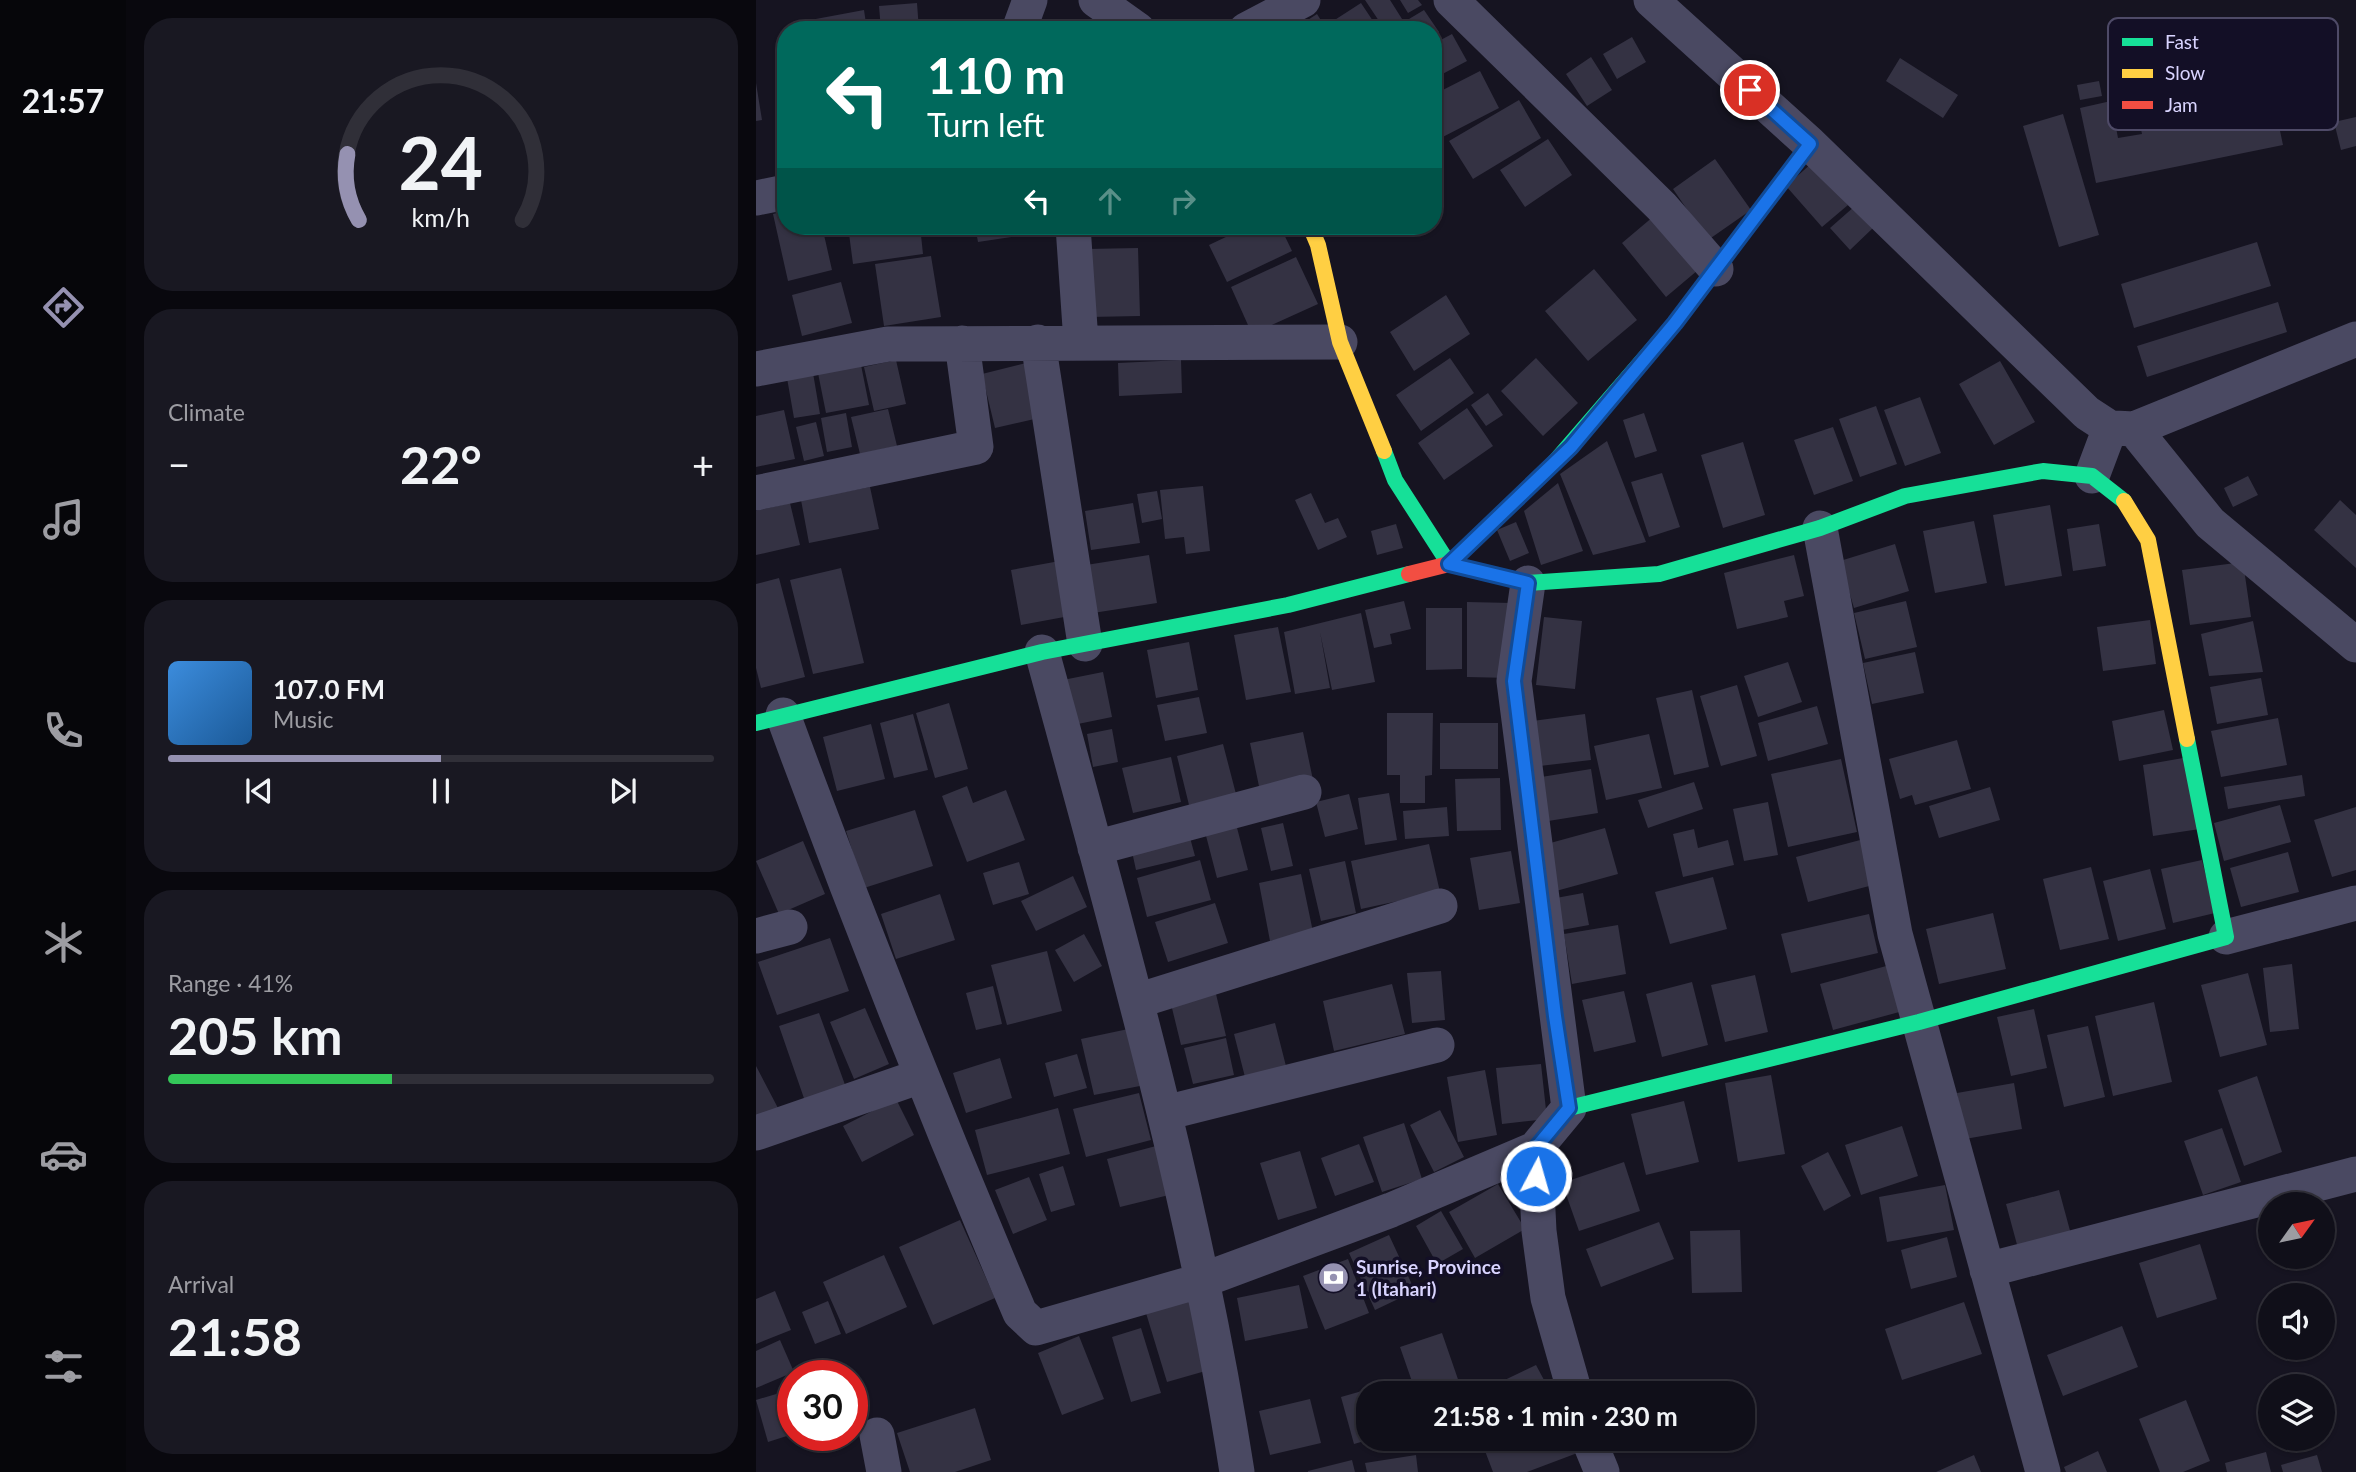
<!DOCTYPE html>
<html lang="en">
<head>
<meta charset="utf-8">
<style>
	:root { --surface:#100f19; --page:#191822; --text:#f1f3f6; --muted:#9c9ca2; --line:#302f38; --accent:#9591b1 }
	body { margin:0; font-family:Lato,sans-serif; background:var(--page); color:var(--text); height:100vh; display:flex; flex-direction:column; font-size:26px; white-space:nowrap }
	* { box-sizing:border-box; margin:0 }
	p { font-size:23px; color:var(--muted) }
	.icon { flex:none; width:38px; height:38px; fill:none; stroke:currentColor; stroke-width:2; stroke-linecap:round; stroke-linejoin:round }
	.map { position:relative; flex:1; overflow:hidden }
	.drawer { display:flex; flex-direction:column; gap:18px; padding:18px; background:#09080e; width:630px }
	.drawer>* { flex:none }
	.top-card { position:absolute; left:21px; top:21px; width:665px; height:214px; border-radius:28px; box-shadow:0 2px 5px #0004,0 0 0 2px var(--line); background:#00695c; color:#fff; overflow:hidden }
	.needle { width:46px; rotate:57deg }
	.buttons { position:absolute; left:1502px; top:1192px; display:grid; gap:14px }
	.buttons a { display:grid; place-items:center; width:77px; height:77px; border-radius:50%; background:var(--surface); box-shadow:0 2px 5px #0004,0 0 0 2px var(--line); font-size:35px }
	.speed { position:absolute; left:21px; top:1360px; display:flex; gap:14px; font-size:35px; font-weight:700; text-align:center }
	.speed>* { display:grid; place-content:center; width:91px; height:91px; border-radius:50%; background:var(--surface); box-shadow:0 2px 5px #0004,0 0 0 2px var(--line); line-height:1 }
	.speed .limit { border:10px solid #d22; background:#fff; color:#111 }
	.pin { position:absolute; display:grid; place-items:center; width:60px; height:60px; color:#fff; margin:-30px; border:4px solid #fff; border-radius:50%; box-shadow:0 2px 7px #0007 }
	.me { position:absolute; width:77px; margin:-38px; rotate:6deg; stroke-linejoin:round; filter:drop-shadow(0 0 5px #0008) }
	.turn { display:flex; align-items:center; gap:24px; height:147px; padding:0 35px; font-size:32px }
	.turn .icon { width:91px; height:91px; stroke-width:2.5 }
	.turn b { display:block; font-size:49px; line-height:60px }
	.lanes { display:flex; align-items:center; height:66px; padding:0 35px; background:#0003; justify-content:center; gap:35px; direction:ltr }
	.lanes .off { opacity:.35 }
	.big { font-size:52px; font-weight:700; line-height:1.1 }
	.drawer .tile { flex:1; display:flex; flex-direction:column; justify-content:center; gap:10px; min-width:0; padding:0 24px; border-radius:28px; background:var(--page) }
	.drawer .dial { align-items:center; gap:0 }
	.dial svg { height:182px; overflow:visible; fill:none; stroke:var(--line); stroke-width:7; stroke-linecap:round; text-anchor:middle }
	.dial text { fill:var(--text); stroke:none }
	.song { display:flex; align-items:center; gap:21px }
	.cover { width:84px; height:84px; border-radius:10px; background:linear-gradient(135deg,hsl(210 70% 55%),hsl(210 70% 35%)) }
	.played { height:7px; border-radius:4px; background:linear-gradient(90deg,var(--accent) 50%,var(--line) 50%) }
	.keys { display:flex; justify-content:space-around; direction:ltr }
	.heat { display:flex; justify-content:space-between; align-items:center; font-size:38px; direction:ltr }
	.charge { height:10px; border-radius:5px; background:linear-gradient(90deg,#34c759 41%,var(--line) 0) }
	.trip { position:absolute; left:600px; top:1381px; width:399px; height:70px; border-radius:28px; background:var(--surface); box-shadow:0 2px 5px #0004,0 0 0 2px var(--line); font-weight:700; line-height:70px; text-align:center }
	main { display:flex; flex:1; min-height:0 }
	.tabs { display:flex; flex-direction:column; width:126px; justify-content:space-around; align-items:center; background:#06060a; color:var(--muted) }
	.tabs .icon { width:49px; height:49px }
	.tabs .on { color:var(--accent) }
	.tabs b { font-size:32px; color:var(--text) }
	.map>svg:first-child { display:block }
	.building { fill:#343243 }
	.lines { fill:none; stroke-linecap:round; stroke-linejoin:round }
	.street { stroke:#4a4962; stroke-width:35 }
	.fast { stroke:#16e098; stroke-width:16 }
	.slow { stroke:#ffcf43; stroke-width:16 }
	.jam { stroke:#f24e42; stroke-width:16 }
	.route-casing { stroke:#114b97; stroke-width:18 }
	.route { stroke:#1a73e8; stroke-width:12 }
	.labels { text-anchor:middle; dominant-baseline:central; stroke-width:7; stroke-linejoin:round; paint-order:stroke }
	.poi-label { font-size:19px; font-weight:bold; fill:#d9d4ff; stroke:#130f26; text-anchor:start }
	.key { fill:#130f26; stroke:#4e4a67; stroke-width:2 }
	.key-label { font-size:19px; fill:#d9d4ff }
</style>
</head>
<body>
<main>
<nav class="tabs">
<b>21:57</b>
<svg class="icon on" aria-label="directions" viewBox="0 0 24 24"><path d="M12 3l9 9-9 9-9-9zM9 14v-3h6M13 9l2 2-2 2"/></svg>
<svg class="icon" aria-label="music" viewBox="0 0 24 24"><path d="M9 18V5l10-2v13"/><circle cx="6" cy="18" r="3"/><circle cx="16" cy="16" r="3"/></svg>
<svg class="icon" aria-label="phone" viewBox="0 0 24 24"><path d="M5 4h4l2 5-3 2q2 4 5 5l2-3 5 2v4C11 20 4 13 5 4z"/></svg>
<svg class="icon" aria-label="climate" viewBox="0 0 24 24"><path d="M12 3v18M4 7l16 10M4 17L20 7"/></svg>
<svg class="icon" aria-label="car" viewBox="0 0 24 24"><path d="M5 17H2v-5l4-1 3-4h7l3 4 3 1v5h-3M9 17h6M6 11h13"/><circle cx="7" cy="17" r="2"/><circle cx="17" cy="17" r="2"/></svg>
<svg class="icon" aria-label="filters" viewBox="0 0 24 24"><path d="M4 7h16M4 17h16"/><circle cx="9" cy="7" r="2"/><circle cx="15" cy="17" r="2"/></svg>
</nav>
<section class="drawer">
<div class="tile dial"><svg viewBox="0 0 100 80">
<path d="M14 69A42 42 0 1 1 86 69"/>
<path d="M14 69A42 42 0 0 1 9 40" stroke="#9591b1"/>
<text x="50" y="56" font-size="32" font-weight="700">24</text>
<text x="50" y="72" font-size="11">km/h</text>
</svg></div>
<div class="tile"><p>Climate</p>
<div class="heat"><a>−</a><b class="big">22°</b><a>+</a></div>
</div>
<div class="tile">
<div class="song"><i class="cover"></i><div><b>107.0 FM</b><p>Music</p></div></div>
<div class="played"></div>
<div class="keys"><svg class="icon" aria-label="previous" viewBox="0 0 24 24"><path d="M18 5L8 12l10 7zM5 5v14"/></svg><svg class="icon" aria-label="pause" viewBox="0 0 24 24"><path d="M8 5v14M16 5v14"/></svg><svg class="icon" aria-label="next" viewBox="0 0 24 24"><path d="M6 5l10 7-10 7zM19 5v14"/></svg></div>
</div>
<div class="tile"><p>Range · 41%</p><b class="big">205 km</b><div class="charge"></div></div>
<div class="tile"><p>Arrival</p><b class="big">21:58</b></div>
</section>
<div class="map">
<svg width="1600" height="1472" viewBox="0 0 1600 1472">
	<rect width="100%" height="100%" fill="#161421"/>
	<path class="building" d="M609,0H634L653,30H629Z
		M644,0H662L666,5L652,13Z
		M161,3L163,30H125L123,6Z
		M605,3L623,30H578L574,23Z
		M108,10L111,30H51L49,21Z
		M668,10L683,32L677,36V30H659L653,19Z
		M561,14L571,30H543L541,27Z
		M696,34L711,61L677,79V44Z
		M876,37L890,62L861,79L847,54Z
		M835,57L856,90L831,106L810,74Z
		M1144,58L1202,95L1187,118L1130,81Z
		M724,71L743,108L677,142V95Z
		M1343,81L1346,96L1324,100L1321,85Z
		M0,83L6,120L0,121Z
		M1432,99L1437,125L1519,107L1527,145L1340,183L1324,108L1355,101L1362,138L1386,134L1381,110Z
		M763,100L785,138L717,179L693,141Z
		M1307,114L1343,235L1303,247L1267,126Z
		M1600,117V146L1585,150L1578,122Z
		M792,139L816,175L769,207L744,170Z
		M959,159L995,210L952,240L917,189Z
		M1056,163L1092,205L1066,227L1030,186Z
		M1099,206L1118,227L1094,250L1074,228Z
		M30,211V226H66L76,270L32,281L17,214Z
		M898,216L942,270L910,297L866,243Z
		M92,226H164L167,254L97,264Z
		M219,226H282L283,233L222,242Z
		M493,226H524L536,251L471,282L453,245Z
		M1501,242L1515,286L1378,328L1365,284Z
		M382,248L384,316L333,317L331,249Z
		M175,256L185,317L128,326L119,264Z
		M540,257L562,304L496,334L475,287Z
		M838,269L881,320L832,361L789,311Z
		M85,282L96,323L46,336L36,295Z
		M690,295L714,334L658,371L634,332Z
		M1522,302L1531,332L1391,377L1381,346Z
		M694,358L718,393L665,431L640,395Z
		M780,358L822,403L787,436L745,391Z
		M140,360L150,404L118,411L108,367Z
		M425,360L426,393L363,396L362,363Z
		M1244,361L1279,422L1238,445L1203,384Z
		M270,363L283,418L239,428L226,374Z
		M105,365L113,405L70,413L62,373Z
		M57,373L64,414L38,418L31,378Z
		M732,393L747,415L730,426L715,405Z
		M1164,397L1185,453L1149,466L1128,410Z
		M1120,406L1141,464L1104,477L1083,419Z
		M711,408L737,446L688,480L662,443Z
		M132,409L141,446L104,454L95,417Z
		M28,410L39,459L0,467V416Z
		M90,413L96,447L71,452L65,418Z
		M888,413L901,451L879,458L867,420Z
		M60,422L68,456L48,461L40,427Z
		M1077,427L1097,481L1058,495L1038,440Z
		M851,441L890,542L837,555L804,474Z
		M987,442L1009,515L967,528L945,455Z
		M906,473L924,527L893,537L875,482Z
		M1492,476L1502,495L1477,507L1468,488Z
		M802,483L827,551L785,565L768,511Z
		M447,486L454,551L430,554L428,537L409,539L404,490Z
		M114,487L123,529L53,543L45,500Z
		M401,491L406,519L386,523L381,494Z
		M555,493L569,523L582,518L591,537L562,550L539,500Z
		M1584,500L1600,515V568L1558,530Z
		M34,503L44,545L0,555V511Z
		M377,503L384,543L335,550L329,511Z
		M1294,505L1306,576L1249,586L1237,515Z
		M1218,521L1231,583L1179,593L1167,531Z
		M760,522L773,553L754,561L741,530Z
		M640,524L647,548L621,555L615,531Z
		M1343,524L1350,566L1317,571L1311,529Z
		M1139,544L1153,591L1098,608L1084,561Z
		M393,555L401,603L337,613L330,565Z
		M1038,555L1048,596L1028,601L1032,617L981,629L968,573Z
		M309,560L319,615L265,625L255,570Z
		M1487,562L1495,617L1434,625L1426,570Z
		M85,568L108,663L57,674L34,580Z
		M23,578L49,677L5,688L0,668V584Z
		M648,601L655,629L634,634L636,644L618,648L609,610Z
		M1150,601L1161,647L1109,659L1098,613Z
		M711,602L756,603L755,678L711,677Z
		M670,608H706V669L670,670Z
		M605,613L619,682L576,690L564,632L574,688L539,694L528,632Z
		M788,617L826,621L819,689L780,685Z
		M1394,620L1400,664L1347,671L1341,627Z
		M1497,621L1507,672L1453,676L1445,634Z
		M522,627L535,692L490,700L478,635Z
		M433,642L442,690L400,698L391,650Z
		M1159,652L1168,693L1116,704L1107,663Z
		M1032,662L1046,702L1002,717L988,676Z
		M347,672L356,717L317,725L307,680Z
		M1505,678L1512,715L1461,724L1454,687Z
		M981,685L1001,756L965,766L944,696Z
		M936,690L953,767L918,775L900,698Z
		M443,697L451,733L409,741L401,705Z
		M193,703L212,769L179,778L160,713Z
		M1061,706L1072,744L1012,761L1002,723Z
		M1408,710L1417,750L1363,761L1356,721Z
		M631,713H677L676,775L669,776V803H644V775H631Z
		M157,714L172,770L138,778L124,723Z
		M829,714L835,760L775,767L769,722Z
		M1522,718L1531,765L1465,777L1455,731Z
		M684,723H742V769H684Z
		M115,724L129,779L81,791L67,737Z
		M356,729L362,762L337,767L331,734Z
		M547,732L557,780L504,791L494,743Z
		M893,734L906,788L850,800L838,746Z
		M1201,740L1215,789L1159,805L1156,795L1144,799L1133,759Z
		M467,744L480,794L433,805L421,756Z
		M415,757L425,802L377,813L366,768Z
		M1433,757L1444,829L1397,836L1387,765Z
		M1085,759L1101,832L1032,847L1015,774Z
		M835,769L842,813L786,822L779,778Z
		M1546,775L1549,796L1472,809L1468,787Z
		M744,778L745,830L701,831L699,779Z
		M938,782L947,809L892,828L882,800Z
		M211,786L217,803L250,790L269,840L211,862L186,796Z
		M1234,787L1244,820L1183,838L1173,806Z
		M633,793L641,840L609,845L602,798Z
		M593,794L602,829L569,837L560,802Z
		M1012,802L1022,855L988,861L977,809Z
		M1524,805L1535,842L1468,861L1458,823Z
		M691,807L693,836L649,839L647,811Z
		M1600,807V870L1576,877L1558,820Z
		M159,810L177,866L108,888L90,831Z
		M479,820L492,870L461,878L448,828Z
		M527,823L537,866L515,871L505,828Z
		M849,828L862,874L800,891L787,845Z
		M938,829L942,848L972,840L978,865L927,877L917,834Z
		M433,834L439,856L380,870L375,847Z
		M1108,839L1121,884L1052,902L1040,857Z
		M47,841L69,894L23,914L0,861Z
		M673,844L684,892L605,909L595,861Z
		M755,851L764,903L723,910L714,858Z
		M1532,852L1543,892L1485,907L1474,868Z
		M444,860L455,900L391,917L381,878Z
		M1446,860L1459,913L1417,923L1405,869Z
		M589,861L600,913L565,921L553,869Z
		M263,862L273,894L237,905L227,873Z
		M1335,867L1353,939L1304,950L1287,879Z
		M1394,869L1410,929L1362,941L1347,881Z
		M545,874L557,932L514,941L503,883Z
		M317,876L331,907L280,931L265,901Z
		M957,877L971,929L914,944L899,892Z
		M827,893L833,925L806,930L800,898Z
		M184,894L199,940L140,959L125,914Z
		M459,903L472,943L412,962L399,922Z
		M1237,913L1250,969L1183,984L1170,929Z
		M1113,914L1122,953L1035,973L1025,934Z
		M862,925L870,974L816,984L808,934Z
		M328,934L346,966L318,982L299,950Z
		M74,938L93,991L21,1015L2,962Z
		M291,951L306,1011L251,1025L235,965Z
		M1536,964L1543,1029L1514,1032L1507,968Z
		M1134,965L1147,1011L1077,1030L1064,984Z
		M685,971L689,1020L656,1023L651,973Z
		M1492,973L1511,1045L1464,1057L1445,985Z
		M999,975L1012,1032L969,1042L955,985Z
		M936,982L952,1045L906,1057L890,994Z
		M636,984L649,1034L578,1051L567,1001Z
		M237,986L246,1024L220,1030L210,993Z
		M868,991L880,1042L838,1052L826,1000Z
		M460,994L470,1036L425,1045L415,1004Z
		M1398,1002L1416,1082L1357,1096L1339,1016Z
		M109,1008L133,1064L98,1079L74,1022Z
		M1278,1009L1291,1068L1255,1076L1241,1017Z
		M63,1013L92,1093L51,1107L23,1026Z
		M519,1023L531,1070L490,1081L478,1034Z
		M1332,1026L1349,1097L1308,1107L1291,1035Z
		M377,1028L389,1085L338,1095L325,1039Z
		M470,1038L478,1075L437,1084L428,1048Z
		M321,1054L331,1088L298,1097L289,1063Z
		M244,1058L256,1098L210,1113L197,1073Z
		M785,1064L791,1119L746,1124L740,1068Z
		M0,1066L23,1110L0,1121Z
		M729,1070L741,1135L702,1142L691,1077Z
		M1015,1075L1029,1154L982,1162L969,1083Z
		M1501,1076L1526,1152L1488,1166L1462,1090Z
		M1258,1083L1266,1129L1209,1139L1201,1093Z
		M383,1093L395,1140L330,1157L317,1109Z
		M140,1099L158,1135L106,1162L87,1126Z
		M928,1101L943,1162L890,1175L875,1114Z
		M302,1108L314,1154L231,1175L219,1130Z
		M684,1110L708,1157L678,1172L654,1125Z
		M648,1123L666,1179L626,1192L607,1137Z
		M1146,1126L1162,1176L1105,1195L1089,1145Z
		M1466,1128L1485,1182L1447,1195L1428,1141Z
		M603,1144L618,1182L579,1196L565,1158Z
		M400,1146L413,1195L364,1207L351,1159Z
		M544,1151L561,1208L522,1220L504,1163Z
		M1072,1152L1095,1196L1068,1211L1045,1166Z
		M868,1162L884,1211L823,1231L806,1183Z
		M307,1166L319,1205L295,1212L283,1174Z
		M273,1177L291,1220L257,1234L239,1190Z
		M742,1184L769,1229L719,1258L693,1212Z
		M1189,1185L1198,1230L1131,1242L1123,1197Z
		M1303,1190L1316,1238L1263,1252L1250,1204Z
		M685,1211L707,1249L681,1264L660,1226Z
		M204,1220L239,1298L177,1325L143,1247Z
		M903,1222L918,1259L845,1287L830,1249Z
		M984,1230L986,1292L936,1293L934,1231Z
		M633,1235L659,1291L619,1310L593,1253Z
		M1191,1237L1201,1277L1155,1289L1145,1250Z
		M1444,1244L1461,1299L1401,1318L1383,1263Z
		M128,1255L151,1307L90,1334L67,1282Z
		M592,1259L613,1313L569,1330L547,1276Z
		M543,1285L552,1328L489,1341L481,1298Z
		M19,1291L35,1330L0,1344V1299Z
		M439,1298L460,1368L411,1382L390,1313Z
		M72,1301L85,1334L59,1344L46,1312Z
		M1208,1302L1226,1354L1146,1380L1129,1329Z
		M1366,1326L1382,1367L1307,1396L1291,1355Z
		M385,1328L405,1393L375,1402L356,1337Z
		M686,1333L705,1388L692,1393H660L644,1347Z
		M323,1336L348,1399L306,1415L282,1353Z
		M24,1340L38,1372L0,1388V1351Z
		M780,1365L795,1393H732L730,1389Z
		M641,1381L644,1393H612V1440L598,1444L585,1397Z
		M37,1389V1434L12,1442L0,1400Z
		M554,1399L565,1443L514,1455L503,1411Z
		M1430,1400L1454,1461L1427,1472H1404L1383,1419Z
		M219,1408L235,1460L199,1472H154L141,1433Z
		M739,1438H818L824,1452L771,1472H737L726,1443Z
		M1342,1451L1351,1472H1310L1308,1467Z
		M1510,1452L1515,1472H1471L1469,1463Z
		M660,1455L662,1472H611L609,1463Z
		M1218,1455L1225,1472H1180Z
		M1561,1455L1566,1472H1527L1525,1465Z
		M596,1460L599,1472H552V1471Z"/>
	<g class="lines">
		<path class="street" d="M340,0L382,30
			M695,0L906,207L960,269
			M895,0L1054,144L1331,413L1354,428L1336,476
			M263,30L274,0
			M490,30L547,0
			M0,198L30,192
			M317,226L325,342
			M282,342L329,644
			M0,369L132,344L584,342
			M1358,428L1378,429L1600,339
			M1378,429L1454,523L1600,645
			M0,493L220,447L206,343
			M1064,528L1139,934L1287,1472
			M772,583L758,681L813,1108L779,1149L783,1231L792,1298L819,1393
			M286,652C360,924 438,1194 481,1472
			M27,715C101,917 180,1116 264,1313L280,1328L447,1280L635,1210L779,1149
			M339,848L548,792
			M0,936L34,927
			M1470,937L1600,903
			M381,1001L684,906
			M409,1113L681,1045
			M0,1133L165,1076
			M1231,1270L1600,1174
			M121,1435L128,1472
			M832,1438L846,1472"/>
		<path class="fast" d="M628,451L639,480L693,564L772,583L903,574L1064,528L1149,496L1287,471L1336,476L1368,501
			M796,465L919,323L1054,144
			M0,723L286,652L532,605L653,574
			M813,1108L1163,1022L1470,937L1431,739"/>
		<path class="slow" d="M554,226L562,245L584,342L628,451
			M1368,501L1392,540L1431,739"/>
		<path class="jam" d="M653,574L693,564L796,465"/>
	</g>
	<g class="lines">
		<defs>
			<path id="route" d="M780,1176L779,1149L813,1108L799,1016L758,681L772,583L693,564L815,447L919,323L1054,144L994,90"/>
		</defs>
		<use href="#route" class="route-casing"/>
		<use href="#route" class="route"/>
	</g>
	<defs>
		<symbol id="bank-disc" viewBox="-11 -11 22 22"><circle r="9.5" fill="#9591b1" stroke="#130f26"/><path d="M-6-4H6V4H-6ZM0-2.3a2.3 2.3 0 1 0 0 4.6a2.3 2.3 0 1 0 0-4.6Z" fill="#fff"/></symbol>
	</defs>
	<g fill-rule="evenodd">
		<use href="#bank-disc" x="560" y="1260" width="35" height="35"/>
	</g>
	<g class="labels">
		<g class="poi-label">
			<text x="600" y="1266">Sunrise, Province<tspan x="600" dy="22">1 (Itahari)</tspan></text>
		</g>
	</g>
	<rect x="1352" y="18" width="230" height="112" rx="10" class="key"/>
	<rect x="1366" y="38" width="31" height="8" fill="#16e098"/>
	<rect x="1366" y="69" width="31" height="9" fill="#ffcf43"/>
	<rect x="1366" y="101" width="31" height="8" fill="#f24e42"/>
	<g class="key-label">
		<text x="1409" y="49">Fast</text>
		<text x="1409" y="80">Slow</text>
		<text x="1409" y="112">Jam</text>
	</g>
</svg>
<div class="buttons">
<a><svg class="needle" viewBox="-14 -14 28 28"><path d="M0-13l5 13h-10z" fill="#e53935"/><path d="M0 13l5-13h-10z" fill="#9c9ca2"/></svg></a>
<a><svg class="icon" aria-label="sound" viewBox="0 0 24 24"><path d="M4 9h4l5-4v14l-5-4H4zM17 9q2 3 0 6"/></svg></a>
<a><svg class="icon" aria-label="layers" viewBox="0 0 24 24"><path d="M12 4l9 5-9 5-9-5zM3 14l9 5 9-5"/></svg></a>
</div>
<div class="speed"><div class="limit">30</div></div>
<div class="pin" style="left:994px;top:90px;background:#d93025"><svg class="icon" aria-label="arrive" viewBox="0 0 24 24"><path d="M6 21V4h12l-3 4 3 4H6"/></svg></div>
<svg class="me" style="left:780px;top:1176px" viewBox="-20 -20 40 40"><circle r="17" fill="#1a73e8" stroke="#fff" stroke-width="3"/><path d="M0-11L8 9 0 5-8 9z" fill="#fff"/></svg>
<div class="trip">21:58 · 1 min · 230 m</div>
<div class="top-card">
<div class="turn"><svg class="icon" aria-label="left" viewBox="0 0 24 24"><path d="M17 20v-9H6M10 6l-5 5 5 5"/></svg><div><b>110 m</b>Turn left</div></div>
<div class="lanes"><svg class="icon" aria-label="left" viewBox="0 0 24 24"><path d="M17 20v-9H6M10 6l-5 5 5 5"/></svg><svg class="icon off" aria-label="ahead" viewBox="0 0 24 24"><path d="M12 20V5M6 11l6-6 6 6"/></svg><svg class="icon off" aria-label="right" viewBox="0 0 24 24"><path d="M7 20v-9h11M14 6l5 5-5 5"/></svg></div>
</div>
</div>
</main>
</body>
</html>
